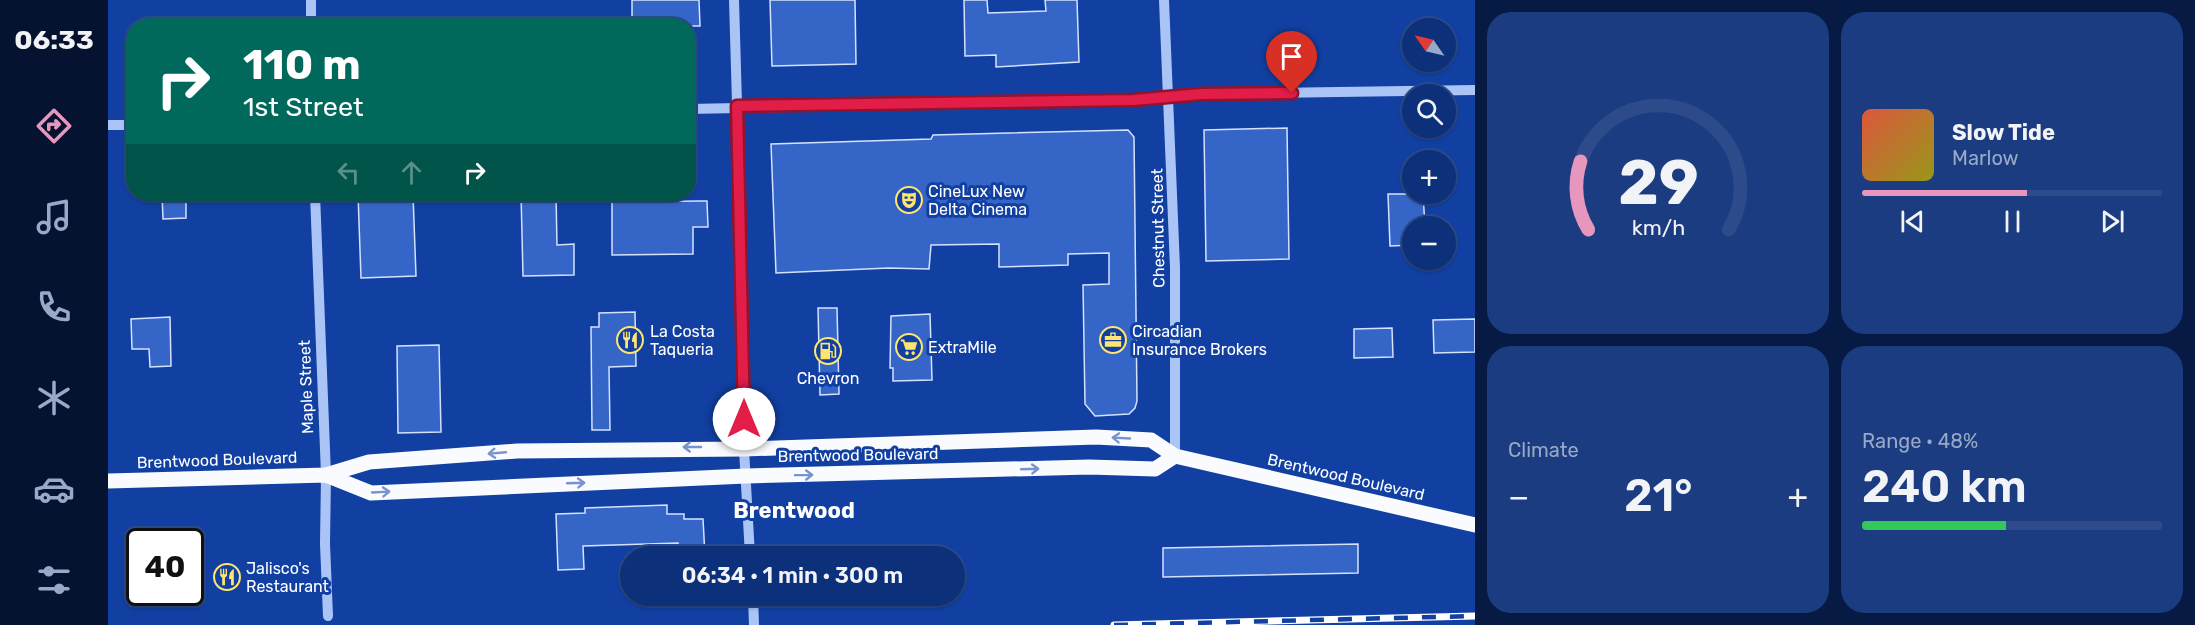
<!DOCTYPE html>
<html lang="en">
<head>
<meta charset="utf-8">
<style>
	:root { --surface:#0d307a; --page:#1b3c81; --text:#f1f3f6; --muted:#9aa9c7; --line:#2d4b8b; --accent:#e797bd }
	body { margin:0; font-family:Rubik,sans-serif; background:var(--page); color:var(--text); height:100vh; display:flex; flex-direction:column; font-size:22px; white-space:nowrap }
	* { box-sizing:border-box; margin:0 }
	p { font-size:20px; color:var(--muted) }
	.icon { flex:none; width:33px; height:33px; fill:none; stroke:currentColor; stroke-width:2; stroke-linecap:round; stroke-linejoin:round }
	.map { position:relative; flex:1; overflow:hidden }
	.details { display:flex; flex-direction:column; gap:12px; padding:12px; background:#071a43; width:720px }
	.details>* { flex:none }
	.guide { position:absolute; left:18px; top:18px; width:570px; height:183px; border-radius:24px; box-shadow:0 2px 4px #0004,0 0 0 2px var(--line); background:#00695c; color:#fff; overflow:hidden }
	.needle { width:39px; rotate:304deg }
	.controls { position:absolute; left:1294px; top:18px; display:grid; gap:12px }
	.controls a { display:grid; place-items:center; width:54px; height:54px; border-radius:50%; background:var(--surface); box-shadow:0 2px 4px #0004,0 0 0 2px var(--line); font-size:30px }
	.speed { position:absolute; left:18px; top:528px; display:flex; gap:12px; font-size:30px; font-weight:700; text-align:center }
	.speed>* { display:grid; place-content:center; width:78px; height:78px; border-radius:50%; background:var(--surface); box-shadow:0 2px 4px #0004,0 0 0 2px var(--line); line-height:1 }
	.speed .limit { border:3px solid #111; border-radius:9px; background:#fff; color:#111 }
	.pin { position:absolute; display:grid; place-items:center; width:51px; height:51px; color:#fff; margin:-62px -26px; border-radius:50% 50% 50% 0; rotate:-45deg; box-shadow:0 0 6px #0007 }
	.pin .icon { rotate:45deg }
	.me { position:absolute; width:66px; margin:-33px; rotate:0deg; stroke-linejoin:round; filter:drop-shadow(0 0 4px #0008) }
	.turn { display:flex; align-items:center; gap:21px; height:126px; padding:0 18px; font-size:27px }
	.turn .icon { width:78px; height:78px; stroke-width:2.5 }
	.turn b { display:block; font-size:42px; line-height:51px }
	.lanes { display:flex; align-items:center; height:57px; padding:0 18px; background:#0003; justify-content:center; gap:30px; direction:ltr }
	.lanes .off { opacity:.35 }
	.big { font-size:45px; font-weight:600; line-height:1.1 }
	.details .card { flex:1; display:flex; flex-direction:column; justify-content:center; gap:9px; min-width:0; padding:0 21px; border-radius:24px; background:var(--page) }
	.details .dial { align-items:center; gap:0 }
	.dial svg { height:156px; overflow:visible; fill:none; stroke:var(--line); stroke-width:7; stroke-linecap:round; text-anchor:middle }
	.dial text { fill:var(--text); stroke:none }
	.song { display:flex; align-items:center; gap:18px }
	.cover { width:72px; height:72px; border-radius:9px; background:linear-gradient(135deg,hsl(10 70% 55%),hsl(60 70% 35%)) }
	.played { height:6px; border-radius:3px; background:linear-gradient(90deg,var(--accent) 55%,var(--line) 55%) }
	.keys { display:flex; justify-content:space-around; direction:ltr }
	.heat { display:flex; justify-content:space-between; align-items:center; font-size:33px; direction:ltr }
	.charge { height:9px; border-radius:4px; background:linear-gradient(90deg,#34c759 48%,var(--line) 0) }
	.details .tiles { flex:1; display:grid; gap:12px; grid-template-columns:repeat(2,1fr) }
	.trip { position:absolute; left:512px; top:546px; width:345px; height:60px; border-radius:30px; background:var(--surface); box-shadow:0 2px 4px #0004,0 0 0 2px var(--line); font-weight:600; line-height:60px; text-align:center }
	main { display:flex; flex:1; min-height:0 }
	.menu { display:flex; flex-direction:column; width:108px; justify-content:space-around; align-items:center; background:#051331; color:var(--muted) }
	.menu .icon { width:42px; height:42px }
	.menu .on { color:var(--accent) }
	.menu b { font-size:27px; color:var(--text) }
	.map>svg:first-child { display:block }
	.building { fill:#3566c7; stroke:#d4e2fe; stroke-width:1.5 }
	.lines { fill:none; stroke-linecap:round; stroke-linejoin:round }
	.minor { stroke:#abc4f6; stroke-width:10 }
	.major { stroke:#f9fbff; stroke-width:15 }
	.rail-casing { stroke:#fff; stroke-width:7 }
	.rail { stroke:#1140a2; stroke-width:4.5; stroke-dasharray:14; stroke-linecap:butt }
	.oneway { stroke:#7994cc }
	.route-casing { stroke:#92132f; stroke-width:15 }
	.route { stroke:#e11d48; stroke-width:10 }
	.labels { text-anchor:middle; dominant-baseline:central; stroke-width:6; stroke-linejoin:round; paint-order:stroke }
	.poi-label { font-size:16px; fill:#fff; stroke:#1140a2; text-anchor:start }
	.street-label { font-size:16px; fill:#fff; stroke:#1140a2 }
	.district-label { font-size:22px; font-weight:bold; fill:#fff; stroke:#1140a2 }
</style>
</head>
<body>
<main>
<nav class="menu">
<b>06:33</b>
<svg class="icon on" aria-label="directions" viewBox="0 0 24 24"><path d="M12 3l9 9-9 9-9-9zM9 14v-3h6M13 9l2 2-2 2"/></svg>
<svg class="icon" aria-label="music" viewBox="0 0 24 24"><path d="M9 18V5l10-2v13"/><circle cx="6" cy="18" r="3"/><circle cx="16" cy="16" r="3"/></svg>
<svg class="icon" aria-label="phone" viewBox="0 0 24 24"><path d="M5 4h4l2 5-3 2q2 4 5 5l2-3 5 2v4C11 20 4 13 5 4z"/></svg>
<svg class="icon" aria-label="climate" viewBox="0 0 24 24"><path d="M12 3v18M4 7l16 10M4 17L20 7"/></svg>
<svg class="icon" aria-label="car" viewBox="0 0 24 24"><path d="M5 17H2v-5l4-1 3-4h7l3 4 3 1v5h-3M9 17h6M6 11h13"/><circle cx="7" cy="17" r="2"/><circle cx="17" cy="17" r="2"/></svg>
<svg class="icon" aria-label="filters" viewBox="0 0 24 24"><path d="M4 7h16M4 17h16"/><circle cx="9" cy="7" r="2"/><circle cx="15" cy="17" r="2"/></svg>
</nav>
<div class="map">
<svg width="1367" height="625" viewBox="0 0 1367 625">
	<rect width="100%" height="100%" fill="#1140a2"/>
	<path class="building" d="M524,0H591L592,26H524Z
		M662,0H747L748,64L664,66Z
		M856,0H879L880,13L938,11L937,0H969L971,62L888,67V55L857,56Z
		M1179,128L1181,259L1098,261L1096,130Z
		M1020,130L1026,137L1029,401L1027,408L1021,414L987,416L977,404L975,285L1001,284V253L960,254V265L891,267V244L823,245L821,269L781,268L668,273L663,144L823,139L825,135Z
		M54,194H78V218L55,219Z
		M250,194H305L308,276L253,278Z
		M413,194H448L449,245L466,244V275L415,276Z
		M1280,194H1315L1317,226H1305V245L1282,246Z
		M593,201H599L600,227H585V254L504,255V202Z
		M710,308H729L731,394L712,395Z
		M527,312L528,366L501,367L502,430H484L483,327H491V313Z
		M822,314L824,380L785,381V368H782L783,316Z
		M62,317L63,366L42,367L41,349H24L23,319Z
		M1367,319V352L1326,353L1325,320Z
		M1284,328L1285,357L1246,358V329Z
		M331,345L333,432L290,433L289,346Z
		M559,505V514H576V519H595L597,556H571L570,543L475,546L476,569L450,570L448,514L477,513V508Z
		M1250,544V573L1055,577V548Z"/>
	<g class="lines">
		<path class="minor" d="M203,0V26
			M626,0L635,310L636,449L642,556
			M1056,0L1067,268V456
			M580,109L1026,100L1093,94L1367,90
			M0,125H26
			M207,194L218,475L217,544L220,616
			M645,596L646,625"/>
		<path class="major" d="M218,475L263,493L638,476L981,467L1047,469L1067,456
			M0,481L218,475L261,462L409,451L636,449L988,437L1043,440L1067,456L1367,525"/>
		<defs>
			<path id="rail" d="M1006,625L1367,616"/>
		</defs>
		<use href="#rail" class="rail-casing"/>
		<use href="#rail" class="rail"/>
	</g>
	<defs><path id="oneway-shaft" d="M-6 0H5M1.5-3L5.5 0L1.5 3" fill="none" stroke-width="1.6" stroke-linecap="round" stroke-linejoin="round" transform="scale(1.5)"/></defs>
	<g class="oneway">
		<use href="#oneway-shaft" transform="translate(1013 438) rotate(-177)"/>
		<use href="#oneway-shaft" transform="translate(584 447) rotate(180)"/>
		<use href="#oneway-shaft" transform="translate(389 453) rotate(175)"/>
		<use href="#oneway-shaft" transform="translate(922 469) rotate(-2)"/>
		<use href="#oneway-shaft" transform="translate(696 475) rotate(-1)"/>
		<use href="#oneway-shaft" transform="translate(468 483) rotate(-2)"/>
		<use href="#oneway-shaft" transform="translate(273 492) rotate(-3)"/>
	</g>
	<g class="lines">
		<defs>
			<path id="route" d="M636,419L629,106L1026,100L1093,94L1184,93"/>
		</defs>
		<use href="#route" class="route-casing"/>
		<use href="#route" class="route"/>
	</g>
	<defs>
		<symbol id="theatre-ring" viewBox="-11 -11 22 22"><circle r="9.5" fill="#1140a2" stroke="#ffe56f" stroke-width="1.5"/><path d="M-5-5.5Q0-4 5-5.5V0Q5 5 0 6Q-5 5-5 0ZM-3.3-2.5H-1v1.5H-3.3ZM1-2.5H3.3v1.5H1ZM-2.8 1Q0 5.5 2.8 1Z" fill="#ffe56f"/></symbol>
		<symbol id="restaurant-ring" viewBox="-11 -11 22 22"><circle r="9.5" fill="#1140a2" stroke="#ffe56f" stroke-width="1.5"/><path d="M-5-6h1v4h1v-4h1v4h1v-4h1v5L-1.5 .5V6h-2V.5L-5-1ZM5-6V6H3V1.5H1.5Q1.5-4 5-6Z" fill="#ffe56f"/></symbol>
		<symbol id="office-ring" viewBox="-11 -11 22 22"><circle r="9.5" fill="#1140a2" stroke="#ffe56f" stroke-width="1.5"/><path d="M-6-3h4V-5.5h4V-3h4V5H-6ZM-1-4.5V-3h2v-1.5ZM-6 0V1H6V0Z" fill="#ffe56f"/></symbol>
		<symbol id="supermarket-ring" viewBox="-11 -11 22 22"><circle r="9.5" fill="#1140a2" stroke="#ffe56f" stroke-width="1.5"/><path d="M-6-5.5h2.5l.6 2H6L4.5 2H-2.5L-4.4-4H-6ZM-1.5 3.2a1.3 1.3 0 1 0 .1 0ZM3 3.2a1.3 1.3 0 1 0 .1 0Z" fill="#ffe56f"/></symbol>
		<symbol id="fuel-ring" viewBox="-11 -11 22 22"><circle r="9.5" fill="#1140a2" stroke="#ffe56f" stroke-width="1.5"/><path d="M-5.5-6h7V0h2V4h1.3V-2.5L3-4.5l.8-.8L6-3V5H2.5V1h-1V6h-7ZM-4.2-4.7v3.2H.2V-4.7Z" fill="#ffe56f"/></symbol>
	</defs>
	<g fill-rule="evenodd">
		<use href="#theatre-ring" x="786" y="185" width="30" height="30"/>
		<use href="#restaurant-ring" x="507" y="325" width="30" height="30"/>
		<use href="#office-ring" x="990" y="325" width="30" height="30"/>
		<use href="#supermarket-ring" x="786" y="332" width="30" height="30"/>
		<use href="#fuel-ring" x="705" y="336" width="30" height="30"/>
		<use href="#restaurant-ring" x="104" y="562" width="30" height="30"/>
	</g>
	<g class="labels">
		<g class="poi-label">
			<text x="820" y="191">CineLux New<tspan x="820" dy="18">Delta Cinema</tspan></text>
			<text x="542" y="331">La Costa<tspan x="542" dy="18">Taqueria</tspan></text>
			<text x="1024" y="331">Circadian<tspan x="1024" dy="18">Insurance Brokers</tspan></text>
			<text x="820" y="347">ExtraMile</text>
			<text x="720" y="378" text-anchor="middle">Chevron</text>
			<text x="138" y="568">Jalisco's<tspan x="138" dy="18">Restaurant</tspan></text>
		</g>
		<g class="street-label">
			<text transform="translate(1050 228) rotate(-91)">Chestnut Street</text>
			<text transform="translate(198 387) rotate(-92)">Maple Street</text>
			<text transform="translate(750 455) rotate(-1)">Brentwood Boulevard</text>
			<text transform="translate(109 460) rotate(-2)">Brentwood Boulevard</text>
			<text transform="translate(1238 477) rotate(13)">Brentwood Boulevard</text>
		</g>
		<g class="district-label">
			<text x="686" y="510">Brentwood</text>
		</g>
	</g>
</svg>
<div class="controls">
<a><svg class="needle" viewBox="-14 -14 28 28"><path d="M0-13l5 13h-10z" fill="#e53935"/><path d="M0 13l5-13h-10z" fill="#9aa9c7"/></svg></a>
<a><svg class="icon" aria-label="search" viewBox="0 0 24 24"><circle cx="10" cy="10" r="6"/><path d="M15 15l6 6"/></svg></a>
<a>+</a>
<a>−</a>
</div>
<div class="speed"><div class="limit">40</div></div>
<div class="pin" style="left:1184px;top:93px;background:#d93025"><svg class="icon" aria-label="arrive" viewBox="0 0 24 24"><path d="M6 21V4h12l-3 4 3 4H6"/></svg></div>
<svg class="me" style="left:636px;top:419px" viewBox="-20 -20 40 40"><circle r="19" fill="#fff"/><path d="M0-13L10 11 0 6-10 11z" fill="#e11d48"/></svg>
<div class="trip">06:34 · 1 min · 300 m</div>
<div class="guide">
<div class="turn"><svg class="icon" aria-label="right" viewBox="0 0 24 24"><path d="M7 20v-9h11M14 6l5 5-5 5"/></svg><div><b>110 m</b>1st Street</div></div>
<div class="lanes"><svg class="icon off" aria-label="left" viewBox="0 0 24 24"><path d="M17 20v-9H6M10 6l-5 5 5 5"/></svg><svg class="icon off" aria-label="ahead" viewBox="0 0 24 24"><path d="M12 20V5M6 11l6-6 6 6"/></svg><svg class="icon" aria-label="right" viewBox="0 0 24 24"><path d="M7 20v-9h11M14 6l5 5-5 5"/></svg></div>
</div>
</div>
<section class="details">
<div class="tiles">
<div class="card dial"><svg viewBox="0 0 100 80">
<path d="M14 69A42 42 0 1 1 86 69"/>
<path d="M14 69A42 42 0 0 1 10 34" stroke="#e797bd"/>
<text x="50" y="56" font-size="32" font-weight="700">29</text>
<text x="50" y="72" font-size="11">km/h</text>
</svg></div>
<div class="card">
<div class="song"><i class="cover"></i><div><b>Slow Tide</b><p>Marlow</p></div></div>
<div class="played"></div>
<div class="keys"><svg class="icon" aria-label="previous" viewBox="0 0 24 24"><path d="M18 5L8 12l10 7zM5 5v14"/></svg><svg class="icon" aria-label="pause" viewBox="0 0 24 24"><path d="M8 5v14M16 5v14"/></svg><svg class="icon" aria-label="next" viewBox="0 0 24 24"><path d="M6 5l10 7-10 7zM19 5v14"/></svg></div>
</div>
<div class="card"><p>Climate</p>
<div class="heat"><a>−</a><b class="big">21°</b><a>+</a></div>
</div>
<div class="card"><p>Range · 48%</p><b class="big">240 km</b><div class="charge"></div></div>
</div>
</section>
</main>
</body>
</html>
